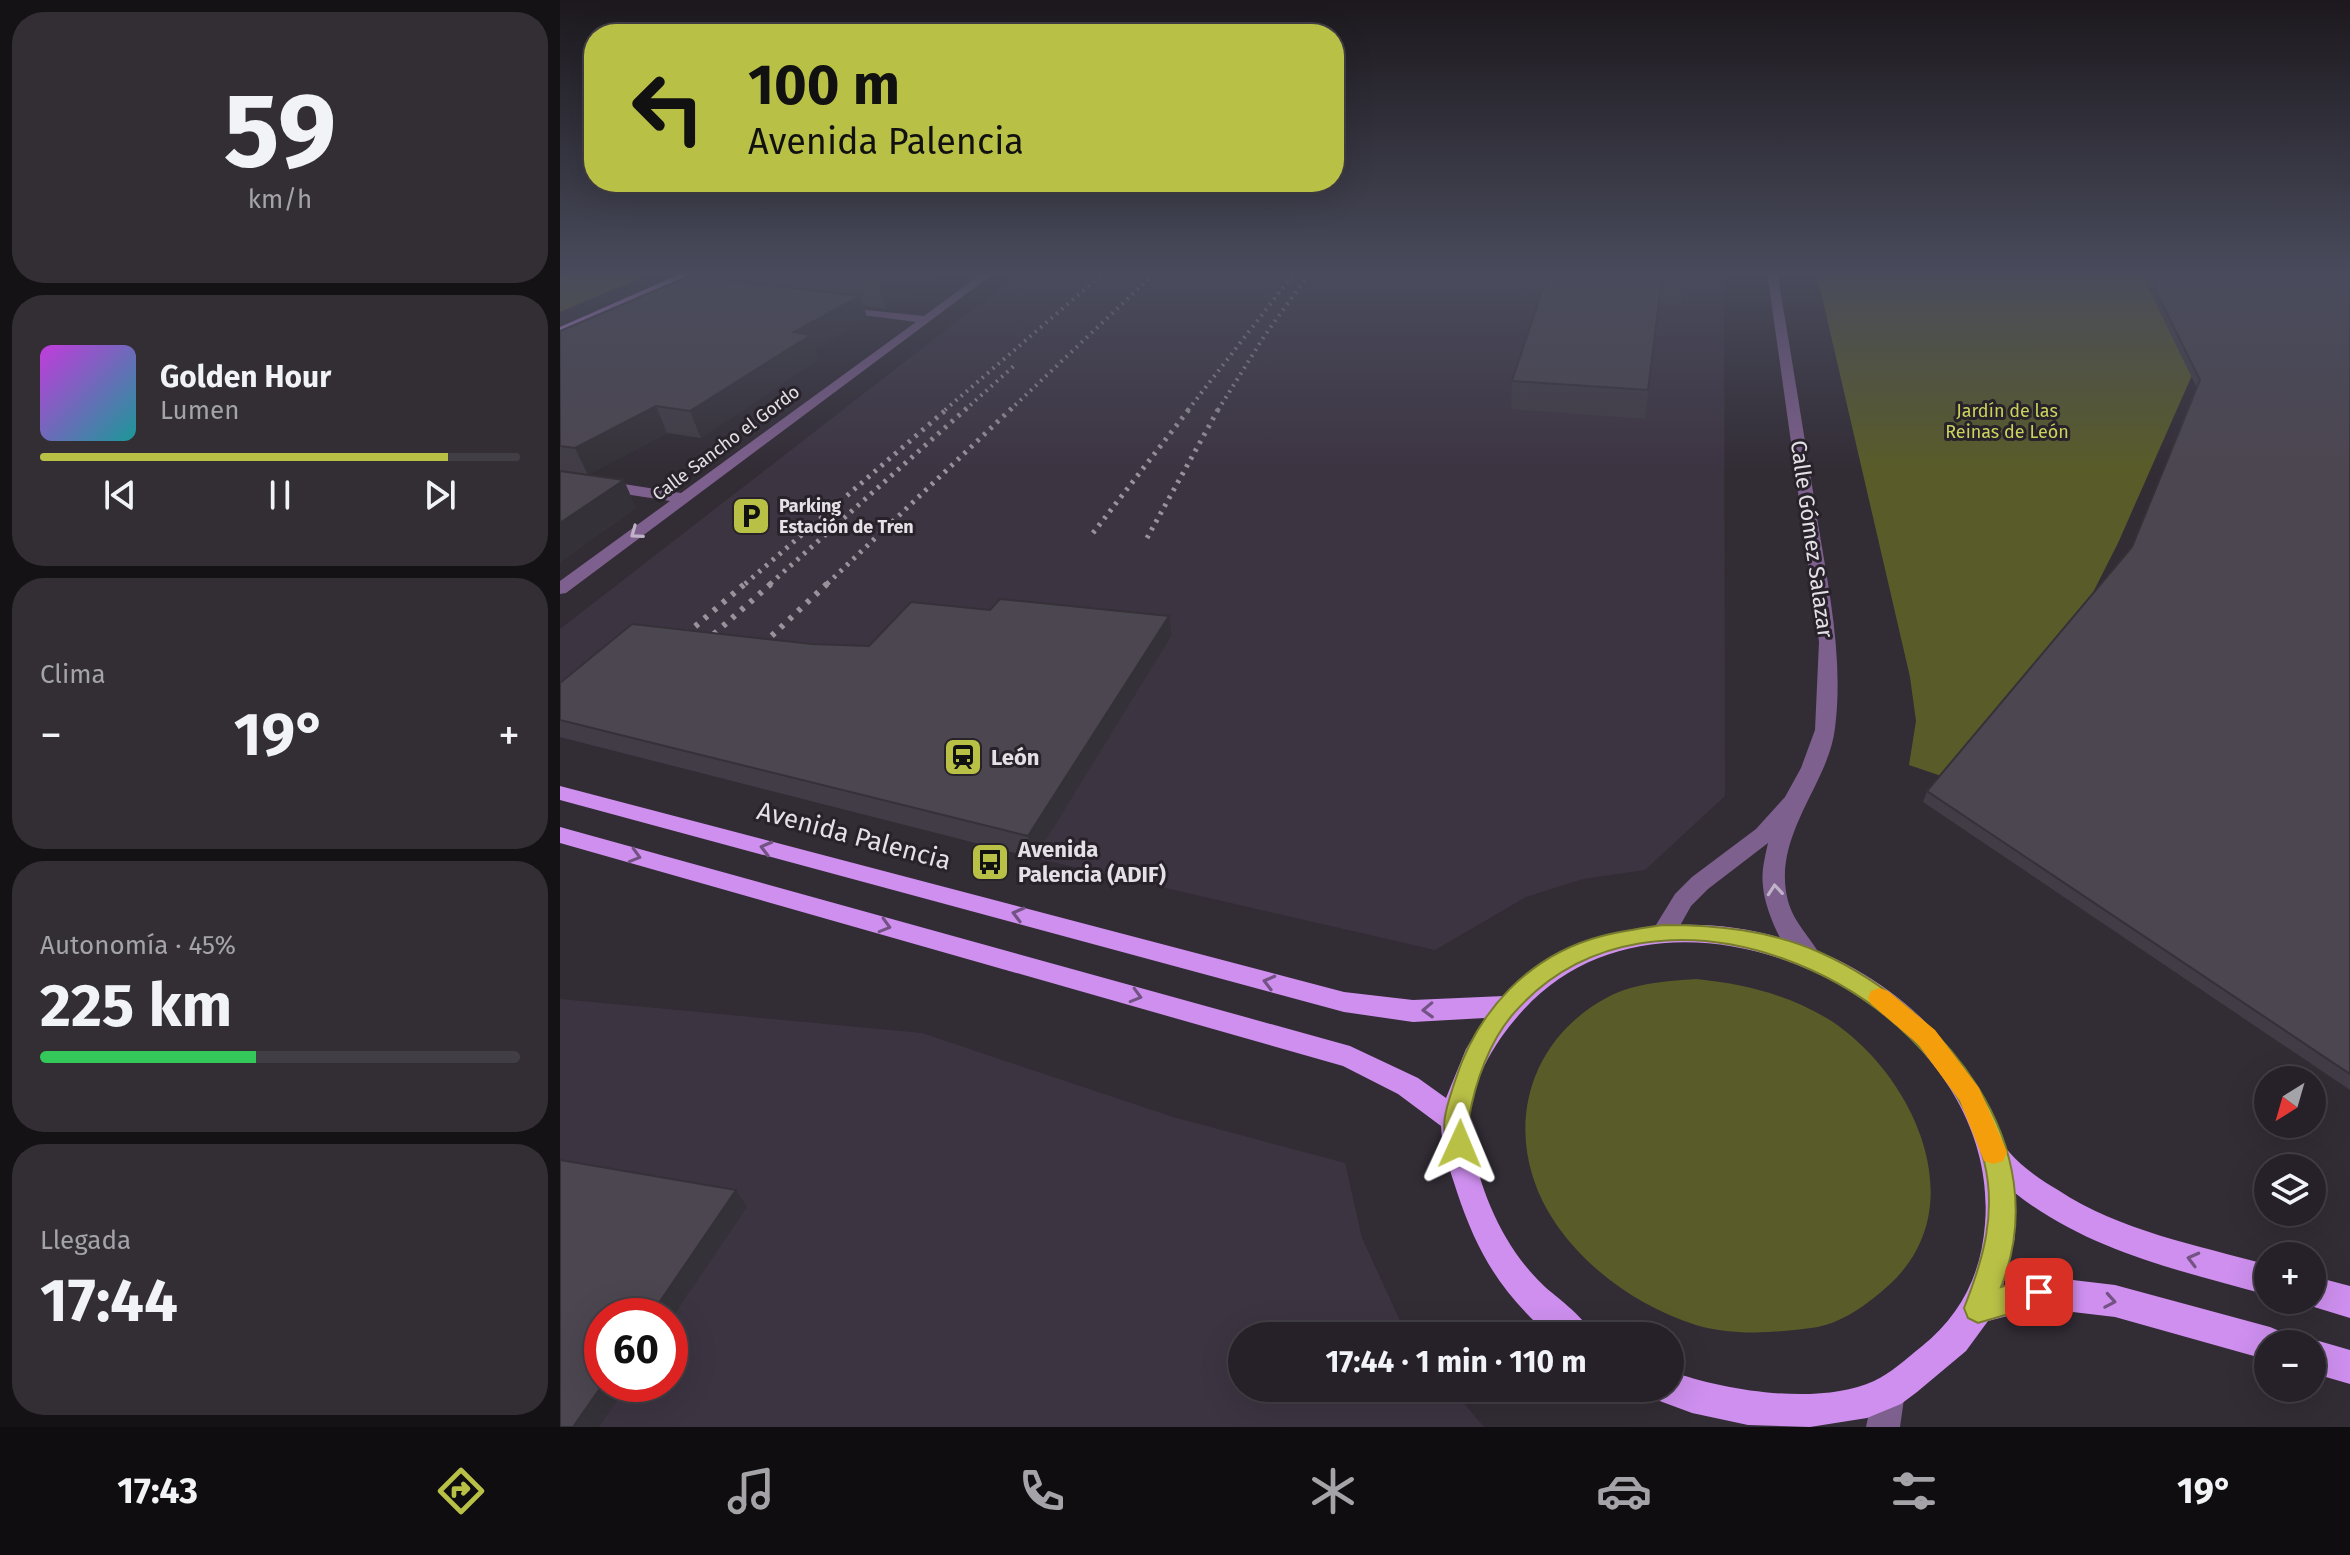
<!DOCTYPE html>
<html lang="es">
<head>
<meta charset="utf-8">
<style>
	:root { --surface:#262128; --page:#322e34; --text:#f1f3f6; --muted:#a4a3a8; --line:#423e45; --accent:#b9c046 }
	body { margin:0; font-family:"Fira Sans",sans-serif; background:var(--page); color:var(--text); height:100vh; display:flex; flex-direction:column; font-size:30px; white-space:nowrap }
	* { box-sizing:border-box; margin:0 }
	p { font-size:26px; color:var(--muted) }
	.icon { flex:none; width:44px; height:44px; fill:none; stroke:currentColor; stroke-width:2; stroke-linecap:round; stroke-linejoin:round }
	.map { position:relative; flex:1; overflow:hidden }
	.details { display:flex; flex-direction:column; gap:12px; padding:12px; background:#151216; width:560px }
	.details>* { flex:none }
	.top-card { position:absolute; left:24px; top:24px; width:760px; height:168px; border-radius:32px; box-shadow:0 8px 32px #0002,0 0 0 2px var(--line); background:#b9c046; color:#111; overflow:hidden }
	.needle { width:52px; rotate:217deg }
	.controls { position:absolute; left:1694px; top:1066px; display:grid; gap:16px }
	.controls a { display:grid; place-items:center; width:72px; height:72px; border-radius:50%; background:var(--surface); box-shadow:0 8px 32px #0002,0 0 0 2px var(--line); font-size:40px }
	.speed { position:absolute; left:24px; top:1298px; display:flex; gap:16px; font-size:40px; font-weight:700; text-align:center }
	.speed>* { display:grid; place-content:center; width:104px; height:104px; border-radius:50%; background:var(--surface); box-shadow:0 8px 32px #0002,0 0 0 2px var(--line); line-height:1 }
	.speed .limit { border:12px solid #d22; background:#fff; color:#111 }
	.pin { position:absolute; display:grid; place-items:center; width:68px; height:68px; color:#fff; margin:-34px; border-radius:16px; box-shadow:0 4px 12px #0006 }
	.me { position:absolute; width:88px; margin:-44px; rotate:1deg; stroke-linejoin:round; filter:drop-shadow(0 0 6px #0008) }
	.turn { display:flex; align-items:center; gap:28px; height:168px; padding:0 32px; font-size:36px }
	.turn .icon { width:104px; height:104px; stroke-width:2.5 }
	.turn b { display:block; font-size:56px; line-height:68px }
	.big { font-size:60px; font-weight:700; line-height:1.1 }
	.details .card { flex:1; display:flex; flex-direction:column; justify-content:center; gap:12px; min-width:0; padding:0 28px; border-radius:32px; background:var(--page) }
	.details .dial { align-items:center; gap:0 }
	.dial b { font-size:104px; line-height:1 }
	.song { display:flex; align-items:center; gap:24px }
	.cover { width:96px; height:96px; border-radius:12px; background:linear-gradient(135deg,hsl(290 70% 55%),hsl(180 70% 35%)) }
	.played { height:8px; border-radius:4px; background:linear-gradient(90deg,var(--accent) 85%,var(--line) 85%) }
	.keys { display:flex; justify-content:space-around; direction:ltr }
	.heat { display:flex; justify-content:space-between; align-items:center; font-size:44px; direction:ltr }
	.charge { height:12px; border-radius:6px; background:linear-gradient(90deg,#34c759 45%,var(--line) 0) }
	.trip { position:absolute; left:668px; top:1322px; width:456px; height:80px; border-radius:40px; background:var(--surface); box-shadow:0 8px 32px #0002,0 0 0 2px var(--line); font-weight:700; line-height:80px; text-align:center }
	.tabs { display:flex; height:128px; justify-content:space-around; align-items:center; background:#0f0d10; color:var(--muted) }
	.tabs .icon { width:56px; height:56px }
	.tabs .on { color:var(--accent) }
	.tabs b { font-size:36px; color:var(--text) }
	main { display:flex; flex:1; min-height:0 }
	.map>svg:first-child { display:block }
	.built { fill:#3d3442; fill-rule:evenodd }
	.green { fill:#595c28 }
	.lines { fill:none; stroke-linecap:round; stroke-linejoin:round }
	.minor { fill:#7e608e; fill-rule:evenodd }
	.major { fill:#ce8fee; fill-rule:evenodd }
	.rail-far2 { stroke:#99949b; stroke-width:4; stroke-dasharray:2 5; stroke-linecap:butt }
	.rail-far1 { stroke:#99949b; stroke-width:5; stroke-dasharray:3 6; stroke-linecap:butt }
	.rail { stroke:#99949b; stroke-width:6; stroke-dasharray:4 8; stroke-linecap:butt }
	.wall { fill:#413c45 }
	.shaded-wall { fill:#353138 }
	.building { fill:#4c4650; stroke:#353138; stroke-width:2 }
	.oneway { stroke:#c0b3c7 }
	.oneway2 { stroke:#735383 }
	.route { fill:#b9c046; stroke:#787d2e; stroke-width:2 }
	.slow { fill:#f59e0b }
	.labels { text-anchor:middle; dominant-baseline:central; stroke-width:6; stroke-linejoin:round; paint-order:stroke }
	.far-park-label { font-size:18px; fill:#cbd35b; stroke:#28222b }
	.far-street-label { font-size:18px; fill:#e4e0e6; stroke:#28222b }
	.far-poi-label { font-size:18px; font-weight:bold; fill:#e4e0e6; stroke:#28222b; text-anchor:start }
	.street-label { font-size:22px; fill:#e4e0e6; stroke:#28222b }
	.poi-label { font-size:22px; font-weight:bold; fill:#e4e0e6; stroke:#28222b; text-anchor:start }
	.near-street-label { font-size:26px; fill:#e4e0e6; stroke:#28222b }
</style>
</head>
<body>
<main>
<section class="details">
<div class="card dial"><b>59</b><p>km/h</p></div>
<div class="card">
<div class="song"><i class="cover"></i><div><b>Golden Hour</b><p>Lumen</p></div></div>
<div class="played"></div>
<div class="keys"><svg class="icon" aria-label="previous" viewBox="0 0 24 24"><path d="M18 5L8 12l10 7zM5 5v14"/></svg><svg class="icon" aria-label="pause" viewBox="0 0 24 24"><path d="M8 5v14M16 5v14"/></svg><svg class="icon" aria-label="next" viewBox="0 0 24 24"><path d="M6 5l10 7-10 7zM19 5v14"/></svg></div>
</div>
<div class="card"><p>Clima</p>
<div class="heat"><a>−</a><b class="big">19°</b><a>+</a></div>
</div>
<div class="card"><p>Autonomía · 45%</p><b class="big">225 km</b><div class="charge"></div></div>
<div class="card"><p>Llegada</p><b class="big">17:44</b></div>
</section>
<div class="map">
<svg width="1790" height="1427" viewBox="0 0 1790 1427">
	<rect width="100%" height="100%" fill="#322c35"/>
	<path class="built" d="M462,271H1164L1165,796L1085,870L1023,879L966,897L875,950L475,858L0,737V629Z
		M0,999L362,1033L613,1117L785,1163L802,1238L847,1336H682V1388H891L924,1427H0ZM42,1316H110V1384H42Z"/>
	<path class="green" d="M13,271H97L0,312V276Z
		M1256,271H1678L1558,543L1514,630L1422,790L1349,765L1356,721L1350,677Z
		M1136,979C1185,984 1231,995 1273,1022C1354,1077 1415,1207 1329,1285C1308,1304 1280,1325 1251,1328C1213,1333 1173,1336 1136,1325C1082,1308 1029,1272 996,1224C941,1144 961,1043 1048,997C1075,983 1106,981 1136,979Z"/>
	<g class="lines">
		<path class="minor" d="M425,271H437L6,593L0,594V581L110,501L0,484V474L121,493L356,322L280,312L276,311V307L364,316Z
			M1207,271H1217C1231,353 1244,435 1257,517C1268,587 1284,657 1275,728C1269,784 1211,836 1228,901C1234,923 1251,938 1262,958L1258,965C1252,967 1245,969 1240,965C1223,952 1204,907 1203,886C1201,872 1205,857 1208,843L1148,889L1131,906L1112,940L1103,942L1094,940L1091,933L1115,894L1132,877L1196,829L1225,797L1241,768L1255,730L1259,642Z
			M1328,1375L1340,1380L1345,1392L1340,1427H1306L1316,1380Z"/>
		<path class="major" d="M127,271H141L0,335V327Z
			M0,786L784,992L853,1000L944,996C967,970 998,954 1030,942C1148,899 1290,940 1374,1031C1398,1056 1417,1084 1433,1115C1439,1126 1441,1144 1450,1153C1462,1167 1482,1181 1498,1190C1560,1231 1637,1245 1708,1265V1295C1621,1271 1528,1251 1455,1193V1237L1443,1286L1479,1276L1555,1285L1710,1327L1722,1332L1727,1344H1708V1360L1555,1317L1479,1308L1428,1321L1406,1351L1357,1392L1341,1404L1307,1418L1250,1427L1188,1425L1132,1413L1097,1400L1092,1388H1110V1371C1166,1391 1259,1406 1314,1381C1331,1373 1346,1359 1361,1347C1401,1315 1421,1275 1425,1224C1443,1004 1106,841 958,1016C930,1048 903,1095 911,1140C920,1191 942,1243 978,1280C995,1298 1023,1313 1032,1336H990C941,1292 918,1255 897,1192C890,1170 882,1149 881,1126L838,1094L783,1066L0,843V827L790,1046L858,1078L886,1098L906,1049L925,1018L853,1022L784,1012L0,800Z
			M1752,1276L1790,1286V1318L1741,1303L1739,1300H1752Z
			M1752,1339L1790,1350V1384L1752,1373V1344H1741Z"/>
		<path class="rail-far2" d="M385,410L546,271
			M405,410L456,364
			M450,410L597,271
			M628,410L736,271
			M658,410L705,335L751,271"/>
		<path class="rail-far1" d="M533,533L630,408
			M587,538L659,408
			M185,584L388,408
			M210,584L407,408
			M267,584L452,408"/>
		<path class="rail" d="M117,642L187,582
			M145,642L213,582
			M203,644L269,582"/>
	</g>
	<path class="wall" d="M150,271H391L326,309L304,306L307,319L255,349L259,359L141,438L107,433L28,475L76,508L0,562V331L152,279Z
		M933,271H976L972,283L932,281Z
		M981,271L1124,280L1121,305L1099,304L1085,419L951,409L952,381L980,298Z
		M1580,271H1749L1790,278V1090L1363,802L1367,791L1572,547L1637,388Z
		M609,616L612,635L475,858L0,737V683L252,644L309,646Z"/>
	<path class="shaded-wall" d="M336,271H391L326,309L318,281Z
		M973,271H976L972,283V273Z
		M300,296L307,319L255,349L259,359L141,438L130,411L234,332Z
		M96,406L107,433L28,475L15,448Z
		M64,480L76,508L0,562V523Z
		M609,616L612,635L475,858L468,836Z
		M176,1190L187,1207L110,1321V1316H90Z
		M43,1384H68L39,1427H13Z"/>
	<path class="building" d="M224,271H336L318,281Z
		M935,271H973L972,273Z
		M981,271H1124V280L1102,279L1088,390L952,381L988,273H981Z
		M1586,271H1749L1790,278V1074L1367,791L1572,547L1640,380Z
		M129,276L300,296L234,332L251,335L130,411L96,406L15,448L0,446V331Z
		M0,471L64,480L0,523Z
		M440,599L609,616L468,836L0,720V683L72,624L252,644L309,646L351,602L430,610Z
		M0,1160L176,1190L90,1316H42L43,1384L13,1427H0Z"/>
	<defs><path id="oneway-chevron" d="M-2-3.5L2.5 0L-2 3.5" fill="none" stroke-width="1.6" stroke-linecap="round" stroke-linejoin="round" transform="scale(2)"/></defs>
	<g class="oneway">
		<use href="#oneway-chevron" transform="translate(76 533) rotate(144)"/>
		<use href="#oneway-chevron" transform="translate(1215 890) rotate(-95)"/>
	</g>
	<g class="oneway2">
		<use href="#oneway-chevron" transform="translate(206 848) rotate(-165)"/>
		<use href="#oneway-chevron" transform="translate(75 856) rotate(16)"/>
		<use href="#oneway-chevron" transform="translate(458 914) rotate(-165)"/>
		<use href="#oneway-chevron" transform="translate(325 926) rotate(16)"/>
		<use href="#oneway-chevron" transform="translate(709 982) rotate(-165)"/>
		<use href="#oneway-chevron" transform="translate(576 996) rotate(16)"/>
		<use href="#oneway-chevron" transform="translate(868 1010) rotate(178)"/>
		<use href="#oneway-chevron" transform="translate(1633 1259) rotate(-165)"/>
		<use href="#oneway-chevron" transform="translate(1550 1301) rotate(10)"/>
	</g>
	<linearGradient id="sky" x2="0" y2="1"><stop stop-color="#1c181d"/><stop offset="0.58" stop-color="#494b5c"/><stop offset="1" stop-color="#494b5c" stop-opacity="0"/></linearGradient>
	<rect width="1790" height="471" fill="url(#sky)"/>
	<path class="route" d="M1103,925C1157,925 1209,930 1259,952C1384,1008 1497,1145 1441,1287L1479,1277L1489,1282L1494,1292L1489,1302L1418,1323L1408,1318L1404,1308C1423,1260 1437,1213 1424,1161C1378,977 1092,855 954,1013C930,1040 915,1082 909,1118C907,1130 915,1140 909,1152L900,1156L890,1152C878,1127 887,1106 895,1081C917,1011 969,955 1042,936C1062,931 1083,928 1103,925Z"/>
	<path class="slow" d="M1319,988L1328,991L1375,1030L1419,1088L1447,1152L1443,1161L1433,1164L1424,1161L1400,1101L1358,1044L1311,1004L1308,998L1311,991Z"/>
	<defs>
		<symbol id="parking-square" viewBox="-11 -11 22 22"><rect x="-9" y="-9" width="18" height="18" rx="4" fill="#b9c046" stroke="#28222b"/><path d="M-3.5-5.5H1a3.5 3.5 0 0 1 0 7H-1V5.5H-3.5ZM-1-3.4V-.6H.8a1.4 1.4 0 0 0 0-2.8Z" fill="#111"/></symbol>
		<symbol id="station-square" viewBox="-11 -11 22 22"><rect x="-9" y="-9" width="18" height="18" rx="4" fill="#b9c046" stroke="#28222b"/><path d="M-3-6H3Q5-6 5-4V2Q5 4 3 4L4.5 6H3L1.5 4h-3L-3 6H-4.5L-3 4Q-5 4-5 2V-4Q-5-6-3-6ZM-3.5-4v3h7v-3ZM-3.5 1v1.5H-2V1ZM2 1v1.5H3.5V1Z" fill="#111"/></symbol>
		<symbol id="bus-square" viewBox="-11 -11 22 22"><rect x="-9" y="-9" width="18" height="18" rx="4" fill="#b9c046" stroke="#28222b"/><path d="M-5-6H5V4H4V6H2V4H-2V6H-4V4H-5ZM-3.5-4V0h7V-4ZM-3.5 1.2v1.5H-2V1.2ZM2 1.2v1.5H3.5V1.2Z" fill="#111"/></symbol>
	</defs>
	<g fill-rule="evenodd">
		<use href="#parking-square" x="169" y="494" width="44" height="44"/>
		<use href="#station-square" x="381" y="735" width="44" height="44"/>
		<use href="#bus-square" x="408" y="840" width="44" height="44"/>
	</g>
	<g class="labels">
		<g class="far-park-label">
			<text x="1447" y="411">Jardín de las<tspan x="1447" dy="21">Reinas de León</tspan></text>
		</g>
		<g class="far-street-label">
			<text transform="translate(166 443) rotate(-37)">Calle Sancho el Gordo</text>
		</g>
		<g class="far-poi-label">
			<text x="219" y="506">Parking<tspan x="219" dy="21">Estación de Tren</tspan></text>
		</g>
		<g class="street-label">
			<text transform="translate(1252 539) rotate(82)">Calle Gómez Salazar</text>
		</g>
		<g class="poi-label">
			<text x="431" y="757">León</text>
			<text x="458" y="849">Avenida<tspan x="458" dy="25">Palencia (ADIF)</tspan></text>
		</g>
		<g class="near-street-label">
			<text transform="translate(294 836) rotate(15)">Avenida Palencia</text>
		</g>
	</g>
</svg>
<div class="controls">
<a><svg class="needle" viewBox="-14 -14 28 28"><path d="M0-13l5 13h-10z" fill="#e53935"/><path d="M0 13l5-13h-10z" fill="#a4a3a8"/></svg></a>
<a><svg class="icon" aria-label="layers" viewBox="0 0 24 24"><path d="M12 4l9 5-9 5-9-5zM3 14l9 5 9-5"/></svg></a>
<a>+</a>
<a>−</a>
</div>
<div class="speed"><div class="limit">60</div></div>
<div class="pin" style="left:1479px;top:1292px;background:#d93025"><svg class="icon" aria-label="arrive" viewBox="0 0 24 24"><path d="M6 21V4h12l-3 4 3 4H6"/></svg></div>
<svg class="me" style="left:900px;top:1144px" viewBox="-20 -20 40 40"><path d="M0-17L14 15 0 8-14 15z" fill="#b9c046" stroke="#fff" stroke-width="4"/></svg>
<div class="trip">17:44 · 1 min · 110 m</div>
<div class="top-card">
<div class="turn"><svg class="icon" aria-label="left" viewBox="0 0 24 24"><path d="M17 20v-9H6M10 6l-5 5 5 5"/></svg><div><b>100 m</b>Avenida Palencia</div></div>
</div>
</div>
</main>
<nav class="tabs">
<b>17:43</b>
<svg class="icon on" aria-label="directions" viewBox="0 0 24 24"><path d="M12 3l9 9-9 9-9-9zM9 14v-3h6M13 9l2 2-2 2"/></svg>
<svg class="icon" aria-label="music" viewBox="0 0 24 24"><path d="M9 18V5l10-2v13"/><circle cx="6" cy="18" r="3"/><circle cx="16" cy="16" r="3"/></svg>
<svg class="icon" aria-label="phone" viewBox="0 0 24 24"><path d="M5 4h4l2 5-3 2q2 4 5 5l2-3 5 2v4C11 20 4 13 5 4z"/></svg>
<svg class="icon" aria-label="climate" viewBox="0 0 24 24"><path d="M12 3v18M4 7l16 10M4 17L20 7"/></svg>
<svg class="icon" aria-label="car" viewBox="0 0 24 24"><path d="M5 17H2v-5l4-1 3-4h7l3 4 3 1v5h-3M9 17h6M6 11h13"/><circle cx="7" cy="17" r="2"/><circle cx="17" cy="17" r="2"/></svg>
<svg class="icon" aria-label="filters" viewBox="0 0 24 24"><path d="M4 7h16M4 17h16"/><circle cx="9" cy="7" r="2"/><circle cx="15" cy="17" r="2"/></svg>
<b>19°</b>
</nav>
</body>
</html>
